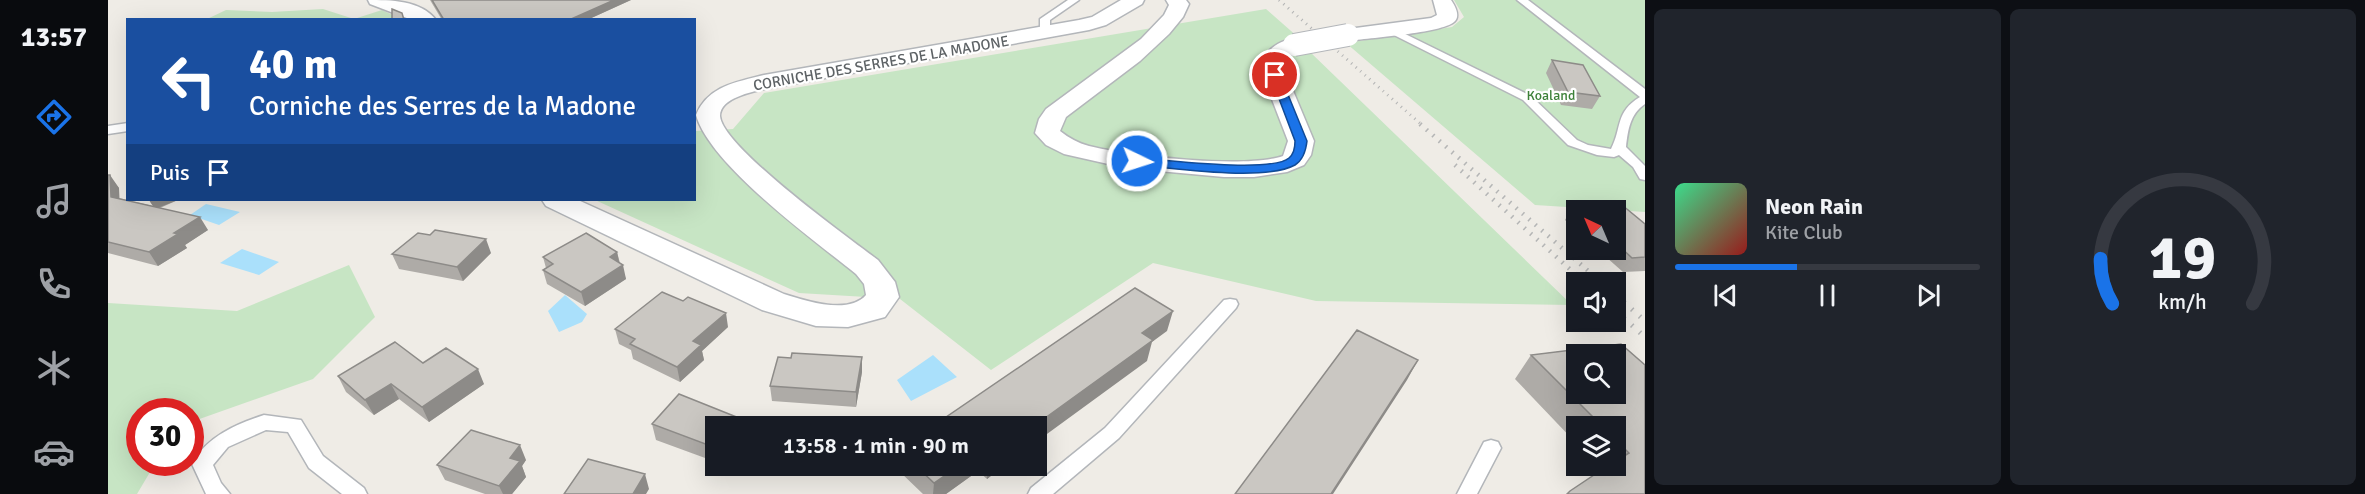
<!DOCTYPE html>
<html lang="fr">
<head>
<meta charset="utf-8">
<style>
	:root { --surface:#171b24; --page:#20242c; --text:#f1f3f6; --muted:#9ea1a6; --line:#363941; --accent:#1a73e8 }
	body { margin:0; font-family:Signika,sans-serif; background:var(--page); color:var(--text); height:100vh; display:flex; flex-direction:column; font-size:22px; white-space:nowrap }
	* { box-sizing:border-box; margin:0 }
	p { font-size:20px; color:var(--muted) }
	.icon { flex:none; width:33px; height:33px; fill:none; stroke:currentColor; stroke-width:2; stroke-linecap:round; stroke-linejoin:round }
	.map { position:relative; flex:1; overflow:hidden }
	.drawer { display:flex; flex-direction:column; gap:9px; padding:9px; background:#0d0f14; width:720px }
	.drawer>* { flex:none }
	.hud { position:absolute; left:18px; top:18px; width:570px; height:183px; border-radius:0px; box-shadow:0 6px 24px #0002; background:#1a4fa0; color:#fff; overflow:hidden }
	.needle { width:39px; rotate:316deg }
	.tools { position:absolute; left:1458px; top:200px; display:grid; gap:12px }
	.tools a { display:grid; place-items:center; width:60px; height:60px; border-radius:0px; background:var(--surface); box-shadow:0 6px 24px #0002; font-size:30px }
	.speed { position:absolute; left:18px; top:398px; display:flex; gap:12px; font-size:30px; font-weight:700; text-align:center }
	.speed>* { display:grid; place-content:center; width:78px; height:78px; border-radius:50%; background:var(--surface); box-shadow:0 6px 24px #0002; line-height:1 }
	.speed .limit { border:9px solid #d22; background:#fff; color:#111 }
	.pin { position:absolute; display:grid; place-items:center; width:51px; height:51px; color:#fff; margin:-26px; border:3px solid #fff; border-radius:50%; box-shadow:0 2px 6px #0007 }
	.me { position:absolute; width:66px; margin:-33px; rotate:94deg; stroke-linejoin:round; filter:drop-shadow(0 0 4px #0008) }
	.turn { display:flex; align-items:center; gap:21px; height:126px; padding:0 24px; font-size:27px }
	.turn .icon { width:78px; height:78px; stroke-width:2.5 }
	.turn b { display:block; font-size:42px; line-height:51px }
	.then { display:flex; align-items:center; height:57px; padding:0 24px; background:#0003; gap:12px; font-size:22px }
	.drawer .widget { flex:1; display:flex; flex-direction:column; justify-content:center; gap:9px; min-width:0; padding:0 21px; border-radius:9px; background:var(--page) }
	.drawer .dial { align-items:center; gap:0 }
	.dial svg { height:156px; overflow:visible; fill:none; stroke:var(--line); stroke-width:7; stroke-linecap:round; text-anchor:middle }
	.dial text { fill:var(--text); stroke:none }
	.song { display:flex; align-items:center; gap:18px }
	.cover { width:72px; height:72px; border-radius:9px; background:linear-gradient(135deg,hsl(150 70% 55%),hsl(0 70% 35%)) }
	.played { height:6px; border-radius:3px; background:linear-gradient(90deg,var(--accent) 40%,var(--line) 40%) }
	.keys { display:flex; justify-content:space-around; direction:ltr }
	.drawer .tiles { flex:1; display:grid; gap:9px; grid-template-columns:repeat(2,1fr) }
	.trip { position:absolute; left:597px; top:416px; width:342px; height:60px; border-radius:0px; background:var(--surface); box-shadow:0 6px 24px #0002; font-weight:600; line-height:60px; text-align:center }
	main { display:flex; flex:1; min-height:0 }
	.tabs { display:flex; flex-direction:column; width:108px; justify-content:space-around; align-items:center; background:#090b0e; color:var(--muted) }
	.tabs .icon { width:42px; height:42px }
	.tabs .current { color:var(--accent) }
	.tabs b { font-size:27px; color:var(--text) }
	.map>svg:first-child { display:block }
	.green { fill:#c7e5c4 }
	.water { fill:#aae0fb }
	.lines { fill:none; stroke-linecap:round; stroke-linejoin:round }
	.lane-casing { stroke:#b3b6ba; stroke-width:3 }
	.street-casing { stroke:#b3b6ba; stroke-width:3 }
	.lane { fill:#fff; fill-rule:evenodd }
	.street { fill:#fff; fill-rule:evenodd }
	.rail-far2 { stroke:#b4b5b5; stroke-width:3; stroke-dasharray:1 5; stroke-linecap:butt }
	.rail-far1 { stroke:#b4b5b5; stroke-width:4.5; stroke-dasharray:1.5 7; stroke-linecap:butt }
	.rail { stroke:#b4b5b5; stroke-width:5; stroke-dasharray:1.5 9; stroke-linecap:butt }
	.street-bridge-casing { stroke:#b3b6ba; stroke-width:24; stroke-linecap:butt }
	.street-bridge { stroke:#fff; stroke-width:22 }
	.wall { fill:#aeaba7 }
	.shaded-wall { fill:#8d8b88 }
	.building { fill:#cac7c2; stroke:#8d8b88; stroke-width:1.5; fill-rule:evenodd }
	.route { fill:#1a73e8; stroke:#114b97; stroke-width:1.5 }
	.labels { text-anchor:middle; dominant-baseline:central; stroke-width:4.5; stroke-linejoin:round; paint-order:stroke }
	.far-park-label { font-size:14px; fill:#3d8139; stroke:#fff }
	.street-label { font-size:15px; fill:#5d6265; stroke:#fff }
</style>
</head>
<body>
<main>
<nav class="tabs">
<b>13:57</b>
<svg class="icon current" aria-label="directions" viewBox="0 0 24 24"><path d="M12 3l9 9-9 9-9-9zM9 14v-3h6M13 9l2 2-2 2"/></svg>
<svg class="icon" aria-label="music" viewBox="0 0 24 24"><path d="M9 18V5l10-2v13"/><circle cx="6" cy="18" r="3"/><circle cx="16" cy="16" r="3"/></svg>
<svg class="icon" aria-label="phone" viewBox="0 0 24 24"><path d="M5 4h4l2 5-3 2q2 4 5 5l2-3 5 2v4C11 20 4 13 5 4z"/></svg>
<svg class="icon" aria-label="climate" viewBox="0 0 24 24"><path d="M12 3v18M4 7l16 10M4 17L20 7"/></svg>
<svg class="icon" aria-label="car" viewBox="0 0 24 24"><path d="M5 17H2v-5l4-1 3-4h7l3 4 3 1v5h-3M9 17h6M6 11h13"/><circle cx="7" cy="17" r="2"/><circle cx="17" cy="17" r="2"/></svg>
</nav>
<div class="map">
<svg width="1537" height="494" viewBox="0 0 1537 494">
	<rect width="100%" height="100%" fill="#efece6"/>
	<path class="green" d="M1346,0H1537V212L1427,205L1238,43L1344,27L1356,17Z
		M215,9L246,19L274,10L293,19L97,20L118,10L164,12Z
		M1158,9L1191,38L1201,51L1464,305L1208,301L1045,263L883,370L792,299L691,293L487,200H586L587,131L625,129L656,93Z
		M241,265L267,317L205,379L83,422L82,411H32V462H48L29,494H0V303L129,311Z"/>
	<path class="water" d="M98,204L132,212L111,225L82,215Z
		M134,249L171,262L151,275L112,263Z
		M457,295L479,314L474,322L451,332L440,311Z
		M825,355L849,377L803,401L789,380Z"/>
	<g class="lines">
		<defs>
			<path id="lane" d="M960,0H971L942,20V28L946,33L937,35L932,28V19Z
				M1409,0H1420L1537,89V104C1522,114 1520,130 1518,147L1537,166V180L1532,179L1525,167L1511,155L1506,157L1489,155L1460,145L1415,100L1274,29L1283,27L1423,96L1469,140L1480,145L1503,149C1514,128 1507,112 1532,97Z
				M20,123V131L0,134V126Z
				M1122,299L1128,300L1130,304L1128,308L1011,438L945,494H920L923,488L997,428L1116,300Z
				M156,415L193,420L215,456L256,488L259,494H234L201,468L180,432L158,430L120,447L105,465L113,483L122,494H98L84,464C98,437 128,424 156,415Z
				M1383,440L1390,442L1393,448L1369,494H1349L1376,442Z"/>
			<path id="street" d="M260,0C282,0 313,0 328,20H304L262,4Z
				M1013,0H1036L1034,4L998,25L981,30L656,89C644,92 612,98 612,116C614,147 742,239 770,260L787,282L791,297L777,317L740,327L708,326L654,310L438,206L434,200H470L676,294C698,301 741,315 758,295L756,284L748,274C706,240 602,165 588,115C600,86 628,82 656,75L971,20L984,17Z
				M1058,0H1078L1081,4L1075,17L1061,34L1032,61L958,117L952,131C961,138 970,143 981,146C1021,156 1137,169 1175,156L1180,141L1160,89L1154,62C1160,47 1177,36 1193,41L1196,45L1193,49L1177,58L1176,69L1206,141L1203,155L1196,165L1179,172L1146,177H1116L1018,168L956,154L938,145L927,133L931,119L938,109L1033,39L1056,15L1061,5Z
				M1325,0H1343C1347,6 1353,16 1346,22C1334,33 1260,38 1240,41L1233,39L1230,35L1233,31L1240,29L1323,18L1329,15Z"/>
		</defs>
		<use href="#lane" class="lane-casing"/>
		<use href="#street" class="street-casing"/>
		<use href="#lane" class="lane"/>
		<use href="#street" class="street"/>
		<path class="rail-far2" d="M1171,0L1314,125"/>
		<path class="rail-far1" d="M1312,124L1493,282
			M1347,165L1476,282"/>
		<path class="rail" d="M1508,295L1537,321
			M1508,311L1537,337"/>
		<defs>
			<path id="street-bridge" d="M1186,45L1240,35"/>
		</defs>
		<use href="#street-bridge" class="street-bridge-casing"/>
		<use href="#street-bridge" class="street-bridge"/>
	</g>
	<path class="wall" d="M322,0H523L479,20H334Z
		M1444,60L1492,96L1484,109L1453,105L1438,73Z
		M0,175L11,188V198L45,206L41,200H70L52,208L100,230L77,245L79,248L50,266L0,253Z
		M1514,205L1537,224V271L1515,272L1489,249H1508V210H1468V231L1457,220L1465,206Z
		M509,252L512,263L518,279L477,306L439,284L435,270L438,268L435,257Z
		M383,253L355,281L291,269L284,254Z
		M620,327L594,351L596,360L572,382L525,359L523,350L511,344L507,329Z
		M1513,344L1537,494L1494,470L1489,465H1508V426H1468V443L1407,379L1423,355Z
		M315,363L376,384L321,422L291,399L266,415L238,392L230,376Z
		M754,372L748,407L664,401L662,386Z
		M544,424L608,426V462L548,440Z
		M418,460L414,466L418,477L404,494H377L337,480L329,465Z
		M616,465H643L637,473Z
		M790,465H897L879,479L870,471L838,494H815L790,470Z"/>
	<path class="shaded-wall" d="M506,0H523L479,20H461Z
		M2,175L11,188L12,210L3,197Z
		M41,200H70L47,209Z
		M92,217L100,230L77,245L79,248L50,266L41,252L66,233Z
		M378,239L383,253L355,281L349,267Z
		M509,252L512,266L502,257Z
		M515,265L518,279L477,306L473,292Z
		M1065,311L1059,331L1044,342L1039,361L928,442V426H926L1034,333Z
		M618,313L620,327L594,351L596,360L572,382L569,367L585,341Z
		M754,357V372L748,407V392Z
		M1310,360L1299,380L1225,494H1223Z
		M370,369L376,384L321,422L314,407Z
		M283,384L291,399L266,415L257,400Z
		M412,445L418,460L414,466L418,477L404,494H395L391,486L402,458Z
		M636,465H643L637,473Z
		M852,465H871L870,471L838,494H825L826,483Z
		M880,465H897L879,479Z
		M537,474L541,489L538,494H525Z"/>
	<path class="building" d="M324,0H506L461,20H336Z
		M284,9L294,13L296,20H284Z
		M1444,60L1475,65L1492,96L1460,92Z
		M0,175H2L3,197L92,217L66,233L70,234L41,252L0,242Z
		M1514,205L1537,224V257L1524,258L1508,243V210H1469L1465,206Z
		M327,230L378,239L349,267L284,254L310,233L322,235Z
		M478,233L509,252L502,257L515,265L473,292L435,270L445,264L435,257Z
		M1027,288L1065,311L1034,333L1045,340L926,426H825Z
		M554,292L575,301L580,297L618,313L585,341L593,345L569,367L522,344L527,339L507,329Z
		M1249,330L1310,360L1223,494H1127Z
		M287,342L315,363L338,348L370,369L314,407L283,384L257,400L230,376Z
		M1513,344L1537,365V494H1459L1462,491L1501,465H1508V461L1521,453L1508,440V426H1494L1423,355ZM1468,354H1508V393H1468Z
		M684,353L754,357L748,392L662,386L670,357L683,358Z
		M571,394L651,426H608V448L544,424Z
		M363,430L412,445L402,458L412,461L391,486L329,465Z
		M480,459L537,474L525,494H456Z
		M807,465H852L826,483Z"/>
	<path class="route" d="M1167,72L1172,75L1199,141C1198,150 1195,160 1187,165C1156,182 1067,168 1029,165L1023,161L1029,158C1056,160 1164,173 1181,158C1186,154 1187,147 1187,141L1162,75Z"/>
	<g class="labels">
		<g class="far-park-label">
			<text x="1443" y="95">Koaland</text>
		</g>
		<g class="street-label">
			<text transform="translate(773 63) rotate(-10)">CORNICHE DES SERRES DE LA MADONE</text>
		</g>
	</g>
</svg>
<div class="tools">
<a><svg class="needle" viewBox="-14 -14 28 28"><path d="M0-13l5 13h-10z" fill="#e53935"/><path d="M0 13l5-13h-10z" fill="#9ea1a6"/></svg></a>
<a><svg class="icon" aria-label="sound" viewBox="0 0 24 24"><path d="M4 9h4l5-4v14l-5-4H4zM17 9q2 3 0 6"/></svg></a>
<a><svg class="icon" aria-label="search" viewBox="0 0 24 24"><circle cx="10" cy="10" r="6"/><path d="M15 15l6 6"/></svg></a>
<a><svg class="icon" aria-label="layers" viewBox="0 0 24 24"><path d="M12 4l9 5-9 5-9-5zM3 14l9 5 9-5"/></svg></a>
</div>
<div class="speed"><div class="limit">30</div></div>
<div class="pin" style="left:1167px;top:75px;background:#d93025"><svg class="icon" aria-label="arrive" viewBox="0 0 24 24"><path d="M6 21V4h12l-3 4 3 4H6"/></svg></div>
<svg class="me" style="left:1029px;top:161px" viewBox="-20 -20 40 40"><circle r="17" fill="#1a73e8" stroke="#fff" stroke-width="3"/><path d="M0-11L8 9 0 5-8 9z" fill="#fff"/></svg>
<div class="trip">13:58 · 1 min · 90 m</div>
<div class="hud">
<div class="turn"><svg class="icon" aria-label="left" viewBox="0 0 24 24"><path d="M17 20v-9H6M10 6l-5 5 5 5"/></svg><div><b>40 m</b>Corniche des Serres de la Madone</div></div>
<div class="then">Puis<svg class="icon" aria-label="arrive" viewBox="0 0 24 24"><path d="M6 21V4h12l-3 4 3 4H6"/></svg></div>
</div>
</div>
<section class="drawer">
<div class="tiles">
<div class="widget">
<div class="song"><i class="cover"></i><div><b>Neon Rain</b><p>Kite Club</p></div></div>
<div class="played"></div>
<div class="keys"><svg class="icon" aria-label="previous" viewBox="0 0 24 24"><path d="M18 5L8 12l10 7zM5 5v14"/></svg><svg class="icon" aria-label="pause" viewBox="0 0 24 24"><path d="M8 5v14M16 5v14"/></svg><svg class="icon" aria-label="next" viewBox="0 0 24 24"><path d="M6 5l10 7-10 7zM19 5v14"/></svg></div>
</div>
<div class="widget dial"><svg viewBox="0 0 100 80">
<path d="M14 69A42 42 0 1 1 86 69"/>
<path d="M14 69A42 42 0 0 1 8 46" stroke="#1a73e8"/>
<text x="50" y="56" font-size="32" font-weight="700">19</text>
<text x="50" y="72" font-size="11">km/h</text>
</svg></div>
</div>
</section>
</main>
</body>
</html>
